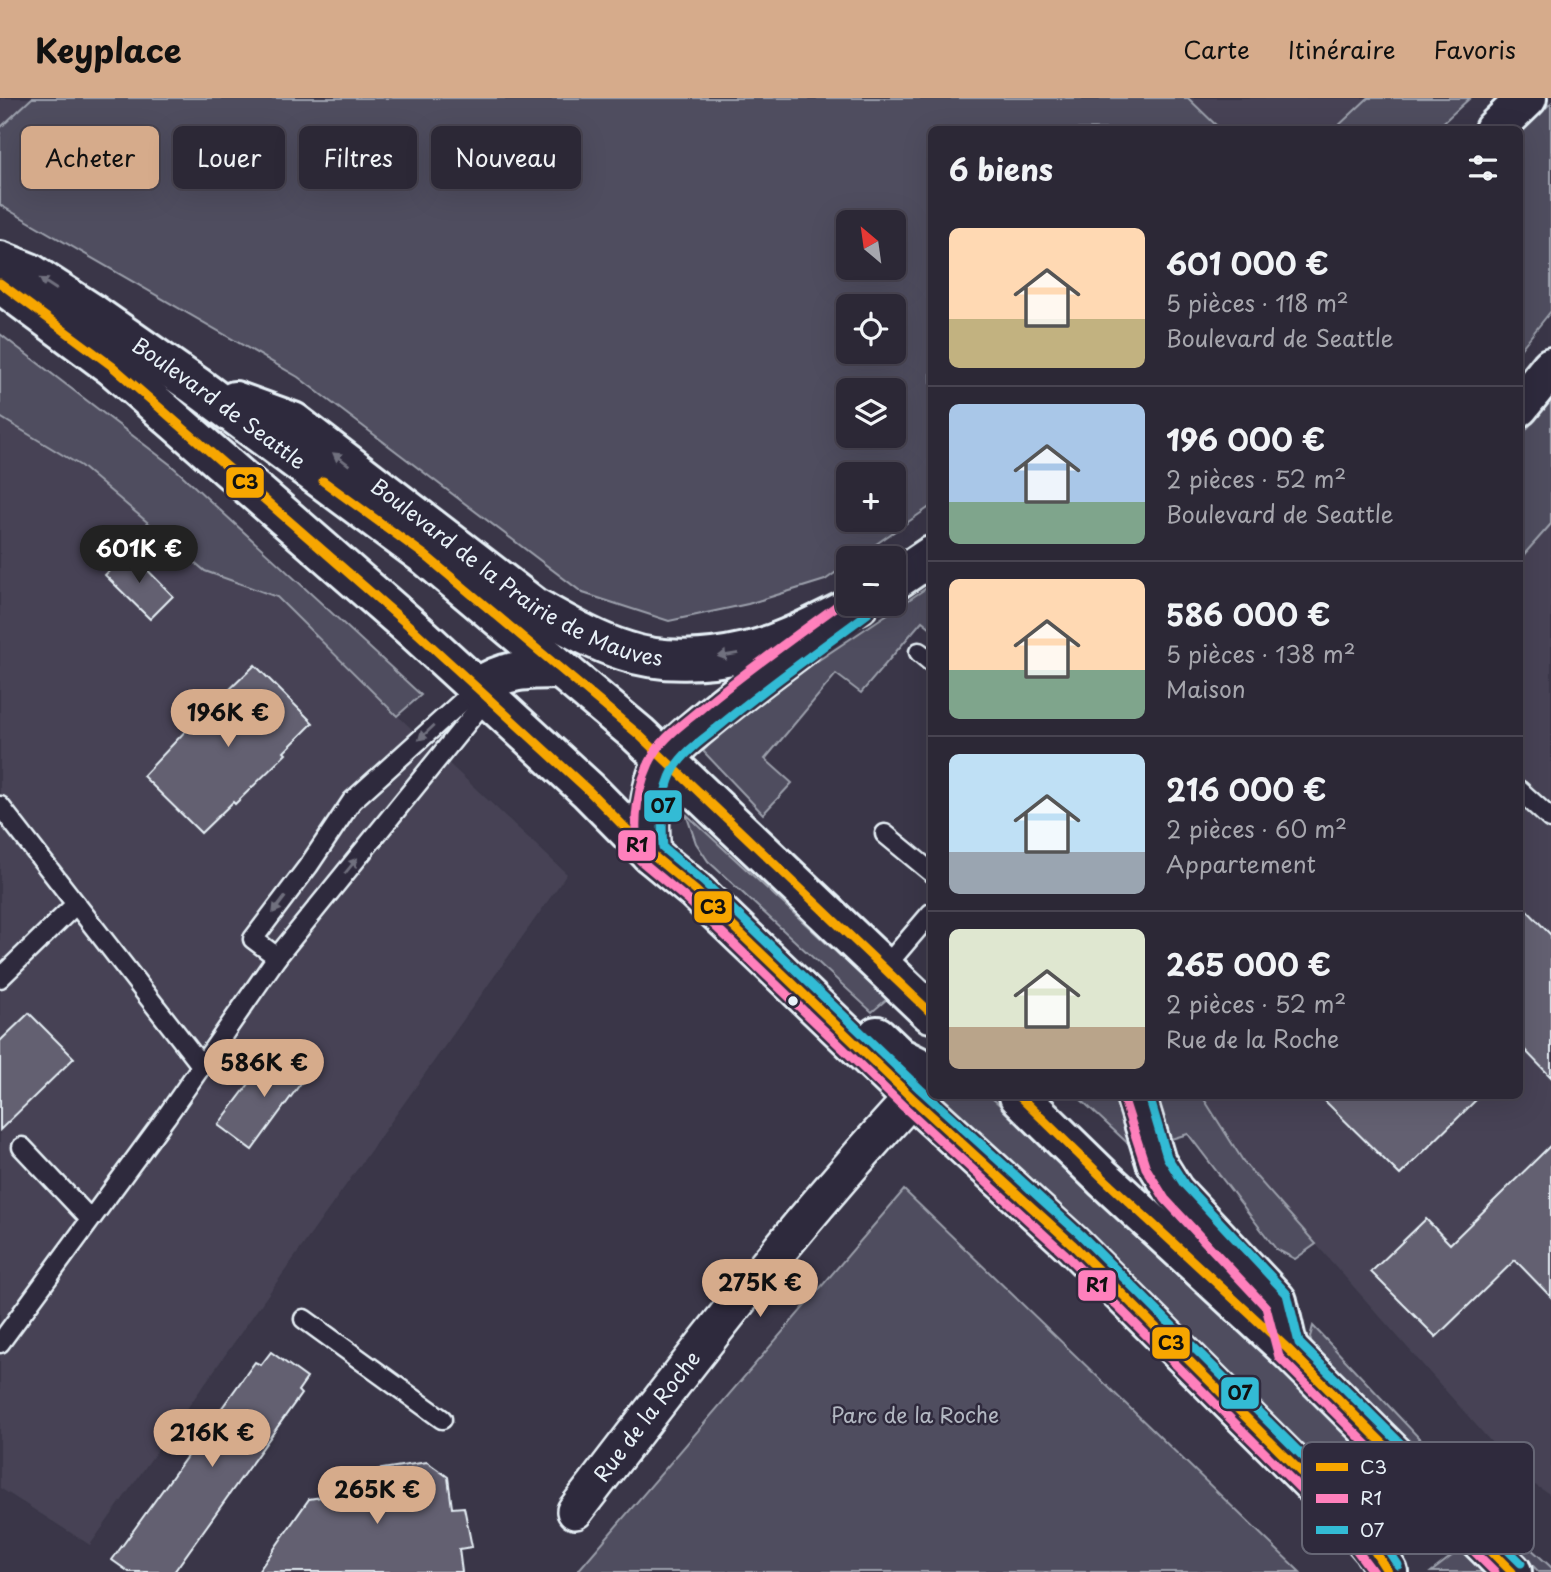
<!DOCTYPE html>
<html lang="fr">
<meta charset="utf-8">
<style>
:root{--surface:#2c2836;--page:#34303e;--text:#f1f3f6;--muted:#a6a6ad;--line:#484451;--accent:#d6ab8b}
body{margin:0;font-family:"Playpen Sans",sans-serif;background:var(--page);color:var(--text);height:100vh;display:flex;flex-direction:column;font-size:26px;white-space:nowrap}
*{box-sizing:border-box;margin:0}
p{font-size:23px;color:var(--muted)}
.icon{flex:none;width:38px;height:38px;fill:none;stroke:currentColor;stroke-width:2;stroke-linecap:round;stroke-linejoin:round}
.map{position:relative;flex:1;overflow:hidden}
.details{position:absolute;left:928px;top:28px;width:595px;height:973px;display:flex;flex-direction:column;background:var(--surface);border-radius:10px;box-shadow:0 7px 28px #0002,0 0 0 2px var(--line)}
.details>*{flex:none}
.banner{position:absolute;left:21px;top:28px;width:665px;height:63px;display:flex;gap:14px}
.needle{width:46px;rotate:331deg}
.buttons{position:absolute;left:836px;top:112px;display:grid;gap:14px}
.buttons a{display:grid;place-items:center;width:70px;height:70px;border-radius:10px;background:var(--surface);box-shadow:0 7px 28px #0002,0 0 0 2px var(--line);font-size:35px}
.price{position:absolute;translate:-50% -60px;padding:0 16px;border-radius:24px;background:var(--accent);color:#111;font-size:23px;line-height:46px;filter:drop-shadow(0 2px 4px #0008)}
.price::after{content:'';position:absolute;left:50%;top:42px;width:21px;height:16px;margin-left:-10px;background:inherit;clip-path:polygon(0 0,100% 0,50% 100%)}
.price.on{background:#222;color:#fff}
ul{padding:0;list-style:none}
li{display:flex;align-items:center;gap:21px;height:175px;padding:0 21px}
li+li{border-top:2px solid var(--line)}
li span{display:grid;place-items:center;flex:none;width:196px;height:140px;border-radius:10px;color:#555}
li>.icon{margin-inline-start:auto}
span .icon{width:84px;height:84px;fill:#fffc;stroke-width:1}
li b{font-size:30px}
h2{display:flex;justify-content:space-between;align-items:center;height:84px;padding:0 21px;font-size:30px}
.chip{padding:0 24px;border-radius:10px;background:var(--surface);box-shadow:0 7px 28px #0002,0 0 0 2px var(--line);font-size:24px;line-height:63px}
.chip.on{background:var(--accent);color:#111}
header{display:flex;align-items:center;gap:42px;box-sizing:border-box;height:98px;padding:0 35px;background:var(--accent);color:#111}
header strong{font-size:33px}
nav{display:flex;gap:38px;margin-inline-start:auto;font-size:24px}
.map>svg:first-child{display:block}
.built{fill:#464354}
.green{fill:#504e5f;stroke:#9ca0ac;stroke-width:2;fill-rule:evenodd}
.building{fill:#636171;stroke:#e8f1f8;stroke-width:2}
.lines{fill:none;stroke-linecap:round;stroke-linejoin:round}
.service-casing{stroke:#e8f1f8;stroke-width:23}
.minor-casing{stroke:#e8f1f8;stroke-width:40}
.primary-casing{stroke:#e8f1f8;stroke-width:44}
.service{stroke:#2f2a3d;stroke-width:18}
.minor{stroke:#2f2a3d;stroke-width:35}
.primary{stroke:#2f2a3d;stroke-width:38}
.bus-1-casing{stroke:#2f2a3d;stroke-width:14}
.bus-2-casing{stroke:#2f2a3d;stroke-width:14}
.bus-3-casing{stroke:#2f2a3d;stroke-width:14}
.bus-1{stroke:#f7a600;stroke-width:9}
.bus-2{stroke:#ff80bc;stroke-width:9}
.bus-3{stroke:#33bbd5;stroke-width:9}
.oneway{fill:#70707e}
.bus-dot{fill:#e8f1f8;stroke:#2f2a3d;stroke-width:2.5}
.labels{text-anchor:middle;stroke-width:5;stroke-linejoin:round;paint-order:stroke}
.street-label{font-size:21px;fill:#e8f1f8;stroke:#2f2a3d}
.park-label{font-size:21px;fill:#b3b8c2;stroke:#2f2a3d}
.key{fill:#2f2a3d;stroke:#666675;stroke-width:2}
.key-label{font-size:19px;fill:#e8f1f8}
.line-badge{stroke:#2f2a3d;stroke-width:2.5}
.pale-badge-label{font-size:19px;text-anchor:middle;font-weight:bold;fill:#111}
</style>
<header>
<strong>Keyplace</strong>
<nav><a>Carte</a><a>Itinéraire</a><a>Favoris</a></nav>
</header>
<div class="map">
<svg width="1551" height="1474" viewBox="0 0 1551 1474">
<rect width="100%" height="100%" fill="#3a3648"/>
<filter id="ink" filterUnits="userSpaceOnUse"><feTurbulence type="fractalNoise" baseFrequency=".0143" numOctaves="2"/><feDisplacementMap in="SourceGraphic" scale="14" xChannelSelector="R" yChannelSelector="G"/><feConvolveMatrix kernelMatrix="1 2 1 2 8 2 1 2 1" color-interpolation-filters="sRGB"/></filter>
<g filter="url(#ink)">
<!-- built -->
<g class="built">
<path d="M 0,0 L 32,0 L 0,30 Z"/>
<path d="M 1188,0 L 1368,0 L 1335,31 L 1220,32 Z"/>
<path d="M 0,319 L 81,368 L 205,473 L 277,499 L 351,574 L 567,776 L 90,1447 L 0,1390 Z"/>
<path d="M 1551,426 L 1551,1397 L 1522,1379 L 1245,1066 L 1202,998 L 1519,998 L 1519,462 Z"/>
</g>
<!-- green -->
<g class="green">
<path d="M 32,0 L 1188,0 L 1220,31 L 931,32 L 931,408 L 856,460 L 849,460 L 849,465 L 825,482 L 748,506 L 669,523 L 583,495 L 298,279 L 0,107 L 0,30 ZM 849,124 L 894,124 L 894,170 L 849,170 ZM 849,208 L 894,208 L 894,254 L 849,254 ZM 849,292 L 894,292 L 894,338 L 849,338 ZM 849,376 L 894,376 L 894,422 L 849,422 Z"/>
<path d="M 1368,0 L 1470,0 L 1436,31 L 1335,31 Z"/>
<path d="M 1551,5 L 1551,213 L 1519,253 L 1519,35 Z"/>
<path d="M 0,236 L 171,367 L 421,597 L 397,618 L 277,499 L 205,473 L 81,368 L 0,319 Z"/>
<path d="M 1551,301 L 1551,426 L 1519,462 L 1519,341 Z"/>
<path d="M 931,487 L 931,530 L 922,523 L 861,595 L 836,576 L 765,661 L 792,685 L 763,716 L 703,653 L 747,610 Z"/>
<path d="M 686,716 L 887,901 L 872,914 L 708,763 L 696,745 Z"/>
<path d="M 931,998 L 990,998 L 1349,1333 L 1445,1429 L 1402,1461 Z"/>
<path d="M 1077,998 L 1119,998 L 1135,1052 Z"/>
<path d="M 1157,998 L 1202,998 L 1245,1066 L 1316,1146 L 1295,1161 L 1276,1151 L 1188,1036 L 1171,1041 Z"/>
<path d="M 904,1092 L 1300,1474 L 577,1474 Z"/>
<path d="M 1313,1228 L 1474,1398 L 1463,1404 L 1313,1252 L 1310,1239 Z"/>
<path d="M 1497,1420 L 1551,1469 L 1551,1474 L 1539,1474 L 1491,1425 Z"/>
<path d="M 1462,1450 L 1486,1474 L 1431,1474 Z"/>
</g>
<!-- building -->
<g class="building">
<path d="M 129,453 L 173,498 L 150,521 L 105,477 Z"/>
<path d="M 255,567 L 313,625 L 284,654 L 286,656 L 235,706 L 233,704 L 201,735 L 143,678 L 223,593 L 226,595 Z"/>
<path d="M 1519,804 L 1551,837 L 1551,979 L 1519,946 Z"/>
<path d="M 29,915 L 74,960 L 0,1032 L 0,943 Z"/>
<path d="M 276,950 L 309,974 L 252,1052 L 218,1027 Z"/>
<path d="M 1320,998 L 1480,998 L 1400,1077 Z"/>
<path d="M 1551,1047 L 1551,1199 L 1515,1162 L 1436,1239 L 1371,1174 L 1426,1121 L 1450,1146 Z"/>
<path d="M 271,1254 L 307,1280 L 298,1293 L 301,1296 L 174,1474 L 129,1474 L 112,1462 L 255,1264 L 261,1267 Z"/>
<path d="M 427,1364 L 448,1379 L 452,1410 L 464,1409 L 472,1449 L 459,1451 L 462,1474 L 258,1474 L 309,1401 L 328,1398 L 324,1380 Z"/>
</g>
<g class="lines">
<!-- service casing -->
<g class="service-casing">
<g id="service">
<path d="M 919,554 L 931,564"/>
<path d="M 1519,692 L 1551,721"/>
<path d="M 0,708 L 201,967"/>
<path d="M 885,736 L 931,774"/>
<path d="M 277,859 L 253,841 L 309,767 L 352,703 L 477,590"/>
<path d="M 885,869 L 931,815"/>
<path d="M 0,880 L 76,806"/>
<path d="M 22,1049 L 90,1121"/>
<path d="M 304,1221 L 442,1321"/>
<path d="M 0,1245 L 166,1019 L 277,859 L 487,600"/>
</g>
</g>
<!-- minor casing -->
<g class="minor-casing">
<g id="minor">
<path id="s1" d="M 575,1413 C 683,1272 791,1130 912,1000"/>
</g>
</g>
<!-- primary casing -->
<g class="primary-casing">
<g id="primary">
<path d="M 1494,32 L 1527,0"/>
<path id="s2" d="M 0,163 L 30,175 L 93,216 L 196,288 L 426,458 L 638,636 L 931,915"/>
<path d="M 0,185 L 112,268 L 415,533 L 588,692 L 651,756 L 696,793 L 912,1000 L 1072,1146 L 1350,1423 L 1372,1449 L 1388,1474"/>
<path id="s3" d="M 235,303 L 293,324 L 534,509 C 563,525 593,543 625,553 C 662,566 708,563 746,554 C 783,546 824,522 859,506"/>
<path d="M 1519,309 L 1551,269"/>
<path d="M 894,483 L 931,458"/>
<path d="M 477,590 C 503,571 529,571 560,571"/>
<path d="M 651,756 C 648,726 648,688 665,661 C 675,647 691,635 704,624 C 736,597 769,573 802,548"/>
<path d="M 877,938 L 899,959 L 931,975"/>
<path d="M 1019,998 L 1103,1080 L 1288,1251 L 1512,1474"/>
<path d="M 1136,998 L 1156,1064 L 1174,1093 L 1277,1203 L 1288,1251"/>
</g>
</g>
<!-- service -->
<use href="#service" class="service"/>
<!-- minor -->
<use href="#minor" class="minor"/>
<!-- primary -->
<use href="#primary" class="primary"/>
<!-- bus-1 casing -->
<g class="bus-1-casing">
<g id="bus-1">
<path d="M 0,185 L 112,268 L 415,533 L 588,692 L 651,756 L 696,793 L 912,1000 L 1072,1146 L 1350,1423 L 1372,1449 L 1388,1474"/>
<path d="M 323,383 L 426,458 L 638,636 L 931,915"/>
<path d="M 1019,998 L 1103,1080 L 1288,1251 L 1512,1474"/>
</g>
</g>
<!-- bus-2 casing -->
<g class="bus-2-casing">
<g id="bus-2">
<path d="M 849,499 C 800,535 750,570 703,609 C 687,623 668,635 656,653 C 637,682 631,728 640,762 L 688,802 L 904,1009 L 1064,1155 L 1341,1431 L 1373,1474"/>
<path d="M 1124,1002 L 1146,1070 L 1165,1101 L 1266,1209 L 1279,1259 L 1495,1474"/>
</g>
</g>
<!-- bus-3 casing -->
<g class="bus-3-casing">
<g id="bus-3">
<path d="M 867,516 C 817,553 765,590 717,630 C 702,642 684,654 674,671 C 661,694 661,724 663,750 L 704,784 L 920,991 L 1081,1137 L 1359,1414 L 1381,1441 L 1398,1467"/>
<path d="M 1149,998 L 1167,1059 L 1184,1086 L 1287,1196 L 1299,1245 L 1521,1465"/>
</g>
</g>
<!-- bus-1 -->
<use href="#bus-1" class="bus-1"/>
<!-- bus-2 -->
<use href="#bus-2" class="bus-2"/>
<!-- bus-3 -->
<use href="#bus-3" class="bus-3"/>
</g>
<!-- one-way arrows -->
<defs><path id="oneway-solid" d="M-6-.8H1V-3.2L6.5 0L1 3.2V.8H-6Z" transform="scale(1.75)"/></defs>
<g class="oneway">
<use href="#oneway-solid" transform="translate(48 186) rotate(-147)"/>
<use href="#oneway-solid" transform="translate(341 361) rotate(-143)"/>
<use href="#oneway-solid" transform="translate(728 557) rotate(171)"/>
<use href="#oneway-solid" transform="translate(426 635) rotate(137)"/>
<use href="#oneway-solid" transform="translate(351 768) rotate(-51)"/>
<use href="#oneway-solid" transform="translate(279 807) rotate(127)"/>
</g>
</g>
<!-- markers -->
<circle class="bus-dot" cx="793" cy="903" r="6"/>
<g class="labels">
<!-- street labels -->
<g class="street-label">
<text dy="7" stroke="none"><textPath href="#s2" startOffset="262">Boulevard de Seattle</textPath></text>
<text dy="7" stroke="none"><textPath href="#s3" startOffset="334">Boulevard de la Prairie de Mauves</textPath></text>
<text dy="7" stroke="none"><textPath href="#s1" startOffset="119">Rue de la Roche</textPath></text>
</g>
<!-- park labels -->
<g class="park-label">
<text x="915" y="1325">Parc de la Roche</text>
</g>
</g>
<!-- legend -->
<rect x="1302" y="1344" width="232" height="112" rx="10" class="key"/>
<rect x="1316" y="1365" width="32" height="8" fill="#f7a600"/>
<rect x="1316" y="1396" width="32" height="9" fill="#ff80bc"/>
<rect x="1316" y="1428" width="32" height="8" fill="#33bbd5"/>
<g class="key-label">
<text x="1360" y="1376">C3</text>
<text x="1360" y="1407">R1</text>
<text x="1360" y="1439">07</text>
</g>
<g class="line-badge">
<rect x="225" y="368" width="40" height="33" rx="7" fill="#f7a600"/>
<rect x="643" y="691" width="40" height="34" rx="7" fill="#33bbd5"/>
<rect x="617" y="731" width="40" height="33" rx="7" fill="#ff80bc"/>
<rect x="693" y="792" width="40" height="34" rx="7" fill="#f7a600"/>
<rect x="1077" y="1171" width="40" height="33" rx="7" fill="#ff80bc"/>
<rect x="1151" y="1228" width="40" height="34" rx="7" fill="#f7a600"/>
<rect x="1220" y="1278" width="40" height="34" rx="7" fill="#33bbd5"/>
</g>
<g class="pale-badge-label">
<text x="245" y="391">C3</text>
<text x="663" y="715">07</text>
<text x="637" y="754">R1</text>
<text x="713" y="816">C3</text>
<text x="1097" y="1194">R1</text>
<text x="1171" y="1252">C3</text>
<text x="1240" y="1302">07</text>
</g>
</svg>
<div class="buttons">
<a><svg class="needle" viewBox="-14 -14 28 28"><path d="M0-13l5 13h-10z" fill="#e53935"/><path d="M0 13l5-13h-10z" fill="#a6a6ad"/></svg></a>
<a><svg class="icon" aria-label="locate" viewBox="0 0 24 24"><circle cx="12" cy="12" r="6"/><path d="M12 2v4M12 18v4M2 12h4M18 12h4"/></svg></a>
<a><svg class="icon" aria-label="layers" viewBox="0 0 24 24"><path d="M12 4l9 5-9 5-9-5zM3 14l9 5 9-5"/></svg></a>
<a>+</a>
<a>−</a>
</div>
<b class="price on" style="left:139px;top:487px">601K €</b>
<b class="price" style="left:228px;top:651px">196K €</b>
<b class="price" style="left:264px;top:1001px">586K €</b>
<b class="price" style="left:760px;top:1221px">275K €</b>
<b class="price" style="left:212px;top:1371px">216K €</b>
<b class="price" style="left:377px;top:1428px">265K €</b>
<div class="banner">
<a class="chip on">Acheter</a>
<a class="chip">Louer</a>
<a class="chip">Filtres</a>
<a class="chip">Nouveau</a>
</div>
<section class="details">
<h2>6 biens<svg class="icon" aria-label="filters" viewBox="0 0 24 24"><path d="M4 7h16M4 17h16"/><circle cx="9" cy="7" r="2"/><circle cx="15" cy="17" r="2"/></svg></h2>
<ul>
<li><span style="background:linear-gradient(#ffd9b3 65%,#c2b280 0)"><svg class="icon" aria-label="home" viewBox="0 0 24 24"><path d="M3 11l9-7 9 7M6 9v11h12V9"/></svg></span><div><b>601 000 €</b><p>5 pièces · 118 m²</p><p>Boulevard de Seattle</p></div></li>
<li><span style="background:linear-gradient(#a9c7e8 70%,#7fa58c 0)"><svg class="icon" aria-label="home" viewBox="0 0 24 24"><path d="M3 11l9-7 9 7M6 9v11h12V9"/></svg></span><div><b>196 000 €</b><p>2 pièces · 52 m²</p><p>Boulevard de Seattle</p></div></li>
<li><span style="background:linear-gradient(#ffd9b3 65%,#7fa58c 0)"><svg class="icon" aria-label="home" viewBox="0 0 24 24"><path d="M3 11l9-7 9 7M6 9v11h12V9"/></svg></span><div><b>586 000 €</b><p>5 pièces · 138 m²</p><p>Maison</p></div></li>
<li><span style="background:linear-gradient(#bfe0f5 70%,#9aa5b1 0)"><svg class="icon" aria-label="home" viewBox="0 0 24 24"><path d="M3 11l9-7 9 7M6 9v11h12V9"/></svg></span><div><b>216 000 €</b><p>2 pièces · 60 m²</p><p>Appartement</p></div></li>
<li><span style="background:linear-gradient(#dfe7d0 70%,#b9a48a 0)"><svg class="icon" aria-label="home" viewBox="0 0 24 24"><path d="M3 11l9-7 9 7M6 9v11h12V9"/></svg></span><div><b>265 000 €</b><p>2 pièces · 52 m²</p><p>Rue de la Roche</p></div></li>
</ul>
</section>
</div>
